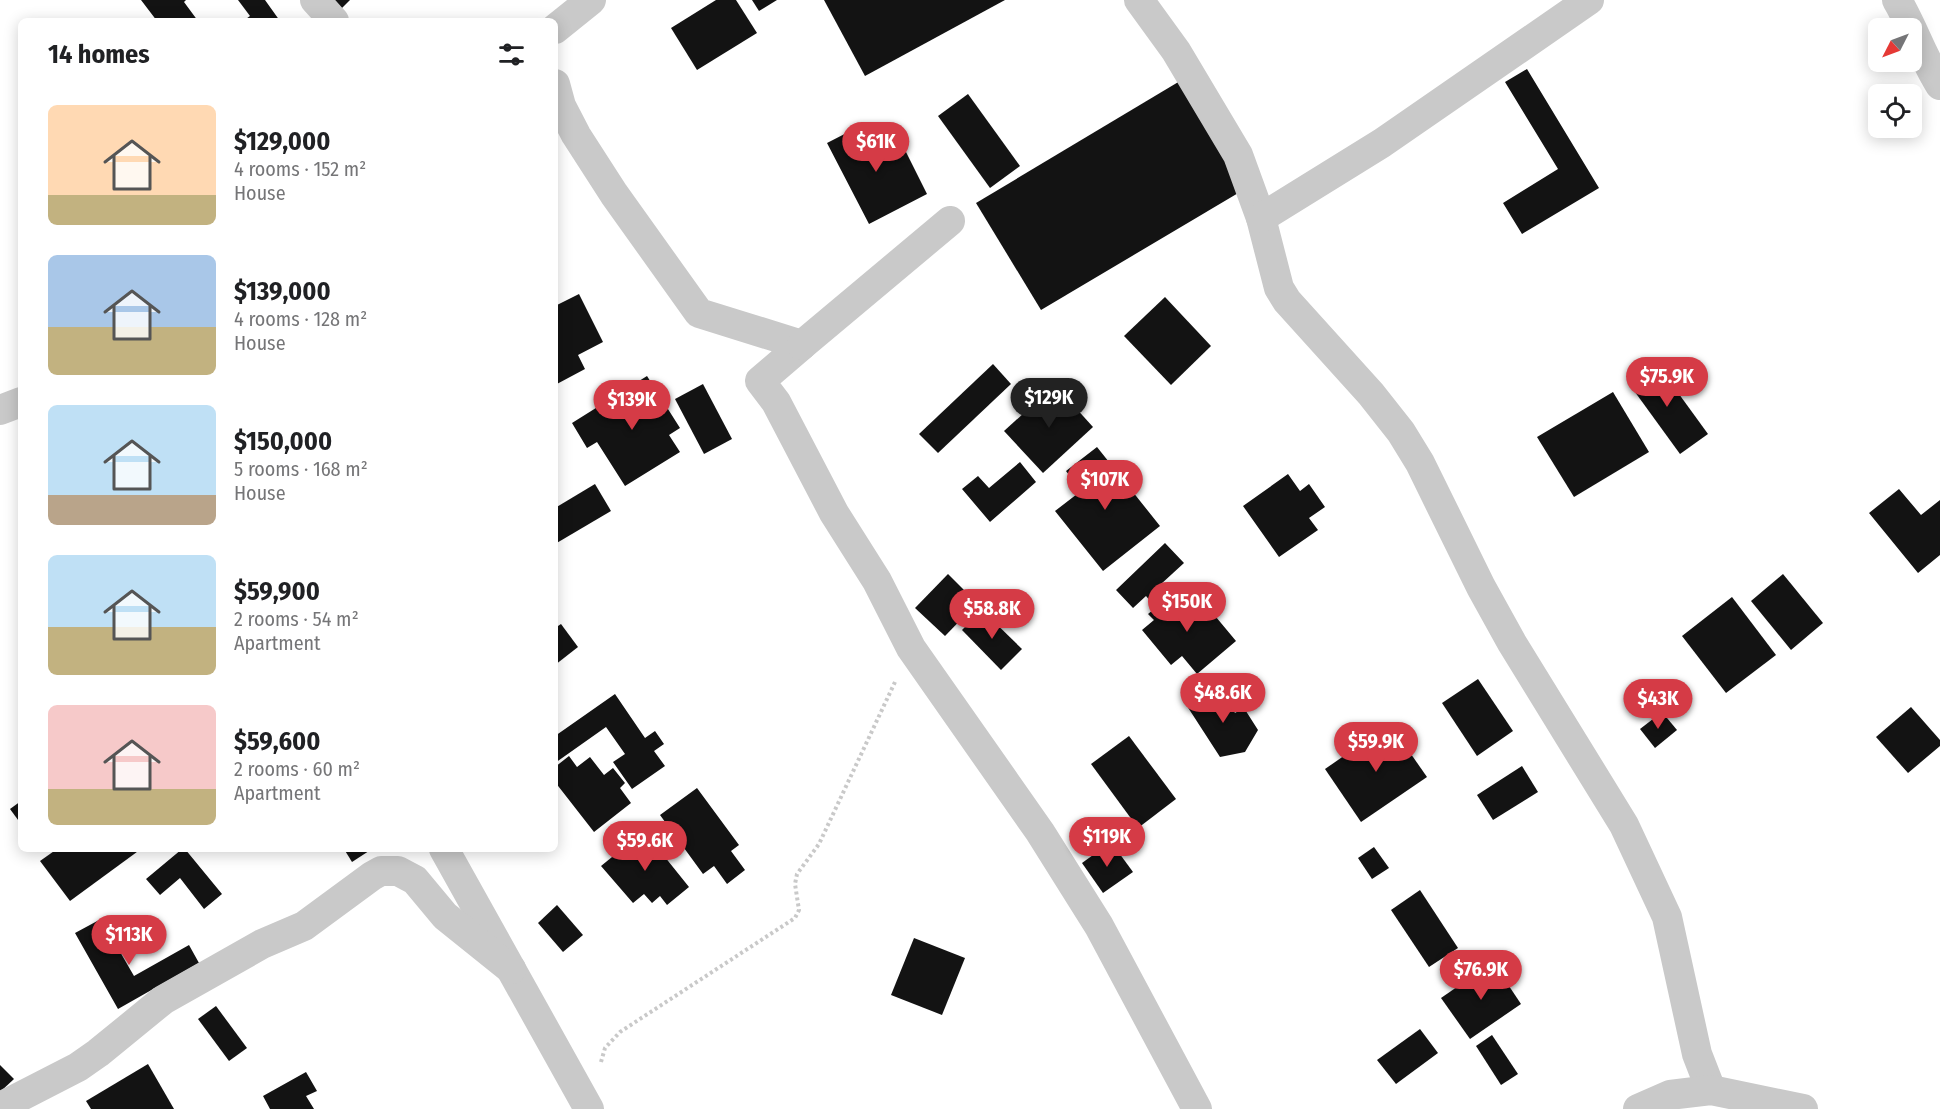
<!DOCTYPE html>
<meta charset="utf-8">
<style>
:root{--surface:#fff;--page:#f2f2f2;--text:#202124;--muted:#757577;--accent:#d53b46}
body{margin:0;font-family:"Fira Sans Condensed",sans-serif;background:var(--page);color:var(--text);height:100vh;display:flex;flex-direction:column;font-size:22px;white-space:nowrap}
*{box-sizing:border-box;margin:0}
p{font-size:20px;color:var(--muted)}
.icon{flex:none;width:33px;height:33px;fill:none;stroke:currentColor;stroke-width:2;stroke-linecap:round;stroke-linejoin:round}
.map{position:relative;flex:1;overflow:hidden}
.sheet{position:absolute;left:18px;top:18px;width:540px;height:834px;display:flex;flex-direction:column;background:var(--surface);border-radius:9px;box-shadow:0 3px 15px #0003}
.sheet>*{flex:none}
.needle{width:39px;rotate:228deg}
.controls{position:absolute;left:1868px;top:18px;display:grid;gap:12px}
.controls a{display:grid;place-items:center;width:54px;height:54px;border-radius:9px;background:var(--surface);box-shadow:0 3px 15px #0003;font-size:30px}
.price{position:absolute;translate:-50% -51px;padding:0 14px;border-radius:21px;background:var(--accent);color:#fff;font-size:20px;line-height:39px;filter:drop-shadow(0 2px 3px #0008)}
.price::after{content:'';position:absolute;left:50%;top:36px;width:18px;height:14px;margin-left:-9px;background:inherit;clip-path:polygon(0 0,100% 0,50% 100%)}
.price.current{background:#222;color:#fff}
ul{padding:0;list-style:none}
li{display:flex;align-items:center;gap:18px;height:150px;padding:0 30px}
li span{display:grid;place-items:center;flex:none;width:168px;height:120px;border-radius:9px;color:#555}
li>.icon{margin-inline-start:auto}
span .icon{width:72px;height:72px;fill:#fffc;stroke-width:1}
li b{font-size:26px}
h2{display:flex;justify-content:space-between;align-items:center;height:72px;padding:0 30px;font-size:26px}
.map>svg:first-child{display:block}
.building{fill:#131313}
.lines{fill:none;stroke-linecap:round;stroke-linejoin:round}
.path{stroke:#c9c9c9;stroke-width:4;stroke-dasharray:3 3;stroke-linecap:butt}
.street{stroke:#c9c9c9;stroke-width:30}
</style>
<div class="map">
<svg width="1940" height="1109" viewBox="0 0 1940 1109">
<rect width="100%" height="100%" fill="#fff"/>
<!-- building -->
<g class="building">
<path d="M 141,0 L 186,0 L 184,2 L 198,21 L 157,21 Z"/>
<path d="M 238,0 L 265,0 L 280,21 L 243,21 L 250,16 Z"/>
<path d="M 324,0 L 350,0 L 337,13 Z"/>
<path d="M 716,0 L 736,0 L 757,33 L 697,70 L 671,28 Z"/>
<path d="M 752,0 L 777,0 L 759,11 Z"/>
<path d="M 824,0 L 1005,0 L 865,76 Z"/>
<path d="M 1527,69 L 1599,188 L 1522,234 L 1503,203 L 1558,169 L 1505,82 Z"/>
<path d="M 1180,81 L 1245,189 L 1041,310 L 976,203 Z"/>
<path d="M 968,94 L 1020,166 L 990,188 L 938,116 Z"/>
<path d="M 868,122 L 884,154 L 902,144 L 927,194 L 869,224 L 827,143 Z"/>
<path d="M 579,294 L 603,342 L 578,355 L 585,369 L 555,385 L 555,306 Z"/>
<path d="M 1165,297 L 1211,346 L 1171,385 L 1124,336 Z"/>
<path d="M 1655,361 L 1708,434 L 1680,454 L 1627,381 Z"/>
<path d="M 993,364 L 1011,384 L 938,453 L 919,434 Z"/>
<path d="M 647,376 L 680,428 L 669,435 L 680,452 L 625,486 L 597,442 L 587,448 L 572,423 Z"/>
<path d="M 703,384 L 732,439 L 704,454 L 675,399 Z"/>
<path d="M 1055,385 L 1093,427 L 1043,473 L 1004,431 Z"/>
<path d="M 1613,392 L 1649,452 L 1574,497 L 1537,437 Z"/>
<path d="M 1097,447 L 1160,526 L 1103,571 L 1055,511 L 1081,491 L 1066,471 Z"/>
<path d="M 1020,462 L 1036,482 L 990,522 L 962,489 L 978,476 L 989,488 Z"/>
<path d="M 1288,474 L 1300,491 L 1309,484 L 1325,507 L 1309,518 L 1318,530 L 1279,557 L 1243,506 Z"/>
<path d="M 595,484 L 611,511 L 555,544 L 555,508 Z"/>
<path d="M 1899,489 L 1921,515 L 1940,500 L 1940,555 L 1918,573 L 1869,513 Z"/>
<path d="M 1165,543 L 1184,563 L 1160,585 L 1165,591 L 1152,603 L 1146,596 L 1133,608 L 1116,590 Z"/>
<path d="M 948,574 L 977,603 L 945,636 L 915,608 Z"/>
<path d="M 1783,574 L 1823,623 L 1791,650 L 1751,601 Z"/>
<path d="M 1177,590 L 1201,619 L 1211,611 L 1236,641 L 1197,674 L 1182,656 L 1171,665 L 1142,630 L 1154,620 L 1148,614 Z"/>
<path d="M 1732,597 L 1776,655 L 1726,693 L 1682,636 Z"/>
<path d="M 982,610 L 1022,649 L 1001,670 L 962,630 Z"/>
<path d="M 561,624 L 578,647 L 555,665 L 555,628 Z"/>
<path d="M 1478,679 L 1513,731 L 1477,756 L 1442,703 Z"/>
<path d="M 1218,687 L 1235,713 L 1244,708 L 1258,730 L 1245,752 L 1220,757 L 1187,706 Z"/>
<path d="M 615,694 L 645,738 L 655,731 L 664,744 L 654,751 L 665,766 L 632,789 L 613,762 L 625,754 L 606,727 L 555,763 L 555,736 Z"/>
<path d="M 1911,707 L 1940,740 L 1940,746 L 1908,773 L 1876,737 Z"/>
<path d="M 1662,712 L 1677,730 L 1655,748 L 1640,729 Z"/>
<path d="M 1390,724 L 1427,777 L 1361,822 L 1325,769 Z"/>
<path d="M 1129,736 L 1176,799 L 1138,828 L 1091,764 Z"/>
<path d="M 569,756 L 577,767 L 590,757 L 604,775 L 613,768 L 625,783 L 620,788 L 631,803 L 594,832 L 555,782 L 555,767 Z"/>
<path d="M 1522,766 L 1538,792 L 1493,820 L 1477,795 Z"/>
<path d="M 697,788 L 739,845 L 731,851 L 745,870 L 727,884 L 714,866 L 703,874 L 660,815 Z"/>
<path d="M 21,801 L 21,824 L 10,809 Z"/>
<path d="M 644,831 L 689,887 L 667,905 L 660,896 L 652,903 L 644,894 L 633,903 L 601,866 Z"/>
<path d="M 1111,842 L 1133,872 L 1103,893 L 1082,863 Z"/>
<path d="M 1374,847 L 1389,868 L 1372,879 L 1358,858 Z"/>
<path d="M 57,849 L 141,849 L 70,901 L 40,861 Z"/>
<path d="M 182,849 L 185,849 L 222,894 L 204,909 L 180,878 L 160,895 L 146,879 Z"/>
<path d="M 344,849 L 372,849 L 352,862 Z"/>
<path d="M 1420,890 L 1458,948 L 1429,967 L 1391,910 Z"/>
<path d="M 557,905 L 583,935 L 563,952 L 538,923 Z"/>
<path d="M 101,919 L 134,976 L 189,945 L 199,963 L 118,1009 L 75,933 Z"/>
<path d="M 914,938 L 965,958 L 942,1015 L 891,995 Z"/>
<path d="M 1493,962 L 1521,1004 L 1470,1039 L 1441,998 Z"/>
<path d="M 216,1006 L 247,1048 L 229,1061 L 198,1019 Z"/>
<path d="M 1420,1029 L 1438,1053 L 1396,1084 L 1377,1060 Z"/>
<path d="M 1492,1035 L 1518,1074 L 1501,1085 L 1476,1046 Z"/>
<path d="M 148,1064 L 174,1109 L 91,1109 L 86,1101 Z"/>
<path d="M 0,1065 L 14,1079 L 0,1092 Z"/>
<path d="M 306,1072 L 317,1091 L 306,1096 L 314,1109 L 270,1109 L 263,1096 Z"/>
</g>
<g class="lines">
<!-- path -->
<path class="path" d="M 601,1062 L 605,1048 L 620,1032 L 795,918 L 799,910 L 795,884 L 797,874 L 819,844 L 895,682"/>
<!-- street -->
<g class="street">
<path d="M 315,0 L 334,21"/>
<path d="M 1139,0 L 1176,51 L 1238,155 L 1261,218 L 1279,288 L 1287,301 L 1371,394 L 1401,432 L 1420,463 L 1481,587 L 1512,643 L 1624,825 L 1667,917 L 1697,1054 L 1711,1090"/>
<path d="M 1897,0 C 1913,27 1923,58 1940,85"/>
<path d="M 555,29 L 591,0"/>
<path d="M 555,84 L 561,106 L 576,135 L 614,194 L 699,313 L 802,345 L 760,381 L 776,402 L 834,513 L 877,581 L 911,648 L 1040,832 L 1099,926 L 1197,1109"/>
<path d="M 1261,218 L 1382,143 L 1589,0"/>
<path d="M 802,345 L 950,221"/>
<path d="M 0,410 L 21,402"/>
<path d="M 444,849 L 589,1109"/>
<path d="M 0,1107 L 78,1067 L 98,1053 L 163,1000 L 262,944 L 304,926 L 372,876 L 381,871 L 398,871 L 415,880 L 445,916 L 511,969"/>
<path d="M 1638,1109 L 1670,1095 L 1711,1090 L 1803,1109"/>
</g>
</g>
</svg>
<div class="controls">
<a><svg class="needle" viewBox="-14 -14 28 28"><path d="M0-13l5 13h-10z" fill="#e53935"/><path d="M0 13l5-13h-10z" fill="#757577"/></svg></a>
<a><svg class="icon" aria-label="locate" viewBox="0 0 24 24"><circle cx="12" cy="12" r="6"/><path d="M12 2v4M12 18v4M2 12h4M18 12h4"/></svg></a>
</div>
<b class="price" style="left:876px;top:173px">$61K</b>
<b class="price" style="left:1667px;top:408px">$75.9K</b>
<b class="price current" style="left:1049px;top:429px">$129K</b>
<b class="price" style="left:632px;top:431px">$139K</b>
<b class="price" style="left:1105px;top:511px">$107K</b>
<b class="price" style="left:1187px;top:633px">$150K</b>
<b class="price" style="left:992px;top:640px">$58.8K</b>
<b class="price" style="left:1223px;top:724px">$48.6K</b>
<b class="price" style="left:1658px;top:730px">$43K</b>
<b class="price" style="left:1376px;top:773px">$59.9K</b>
<b class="price" style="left:1107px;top:868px">$119K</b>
<b class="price" style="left:645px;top:872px">$59.6K</b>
<b class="price" style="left:129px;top:966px">$113K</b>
<b class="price" style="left:1481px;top:1001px">$76.9K</b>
<section class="sheet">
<h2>14 homes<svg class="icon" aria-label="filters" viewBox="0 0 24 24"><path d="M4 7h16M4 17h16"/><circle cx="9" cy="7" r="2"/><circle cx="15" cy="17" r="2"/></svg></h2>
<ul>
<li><span style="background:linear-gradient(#ffd9b3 75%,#c2b280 0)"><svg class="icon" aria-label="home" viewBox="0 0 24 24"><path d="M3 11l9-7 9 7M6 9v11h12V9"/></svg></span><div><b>$129,000</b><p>4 rooms · 152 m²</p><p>House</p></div></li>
<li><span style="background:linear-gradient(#a9c7e8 60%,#c2b280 0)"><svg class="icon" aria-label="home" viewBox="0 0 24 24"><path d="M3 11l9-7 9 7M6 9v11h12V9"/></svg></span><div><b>$139,000</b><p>4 rooms · 128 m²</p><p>House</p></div></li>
<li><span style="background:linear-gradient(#bfe0f5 75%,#b9a48a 0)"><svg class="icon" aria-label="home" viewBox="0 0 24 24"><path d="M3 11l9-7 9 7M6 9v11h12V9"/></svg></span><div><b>$150,000</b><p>5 rooms · 168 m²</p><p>House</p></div></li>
<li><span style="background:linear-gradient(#bfe0f5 60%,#c2b280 0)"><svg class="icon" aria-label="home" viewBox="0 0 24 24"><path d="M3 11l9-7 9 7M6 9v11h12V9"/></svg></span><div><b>$59,900</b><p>2 rooms · 54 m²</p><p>Apartment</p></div></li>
<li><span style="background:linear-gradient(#f6c9c9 70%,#c2b280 0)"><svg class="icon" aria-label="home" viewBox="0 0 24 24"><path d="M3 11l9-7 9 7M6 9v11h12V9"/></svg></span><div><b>$59,600</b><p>2 rooms · 60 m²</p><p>Apartment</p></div></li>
</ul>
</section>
</div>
